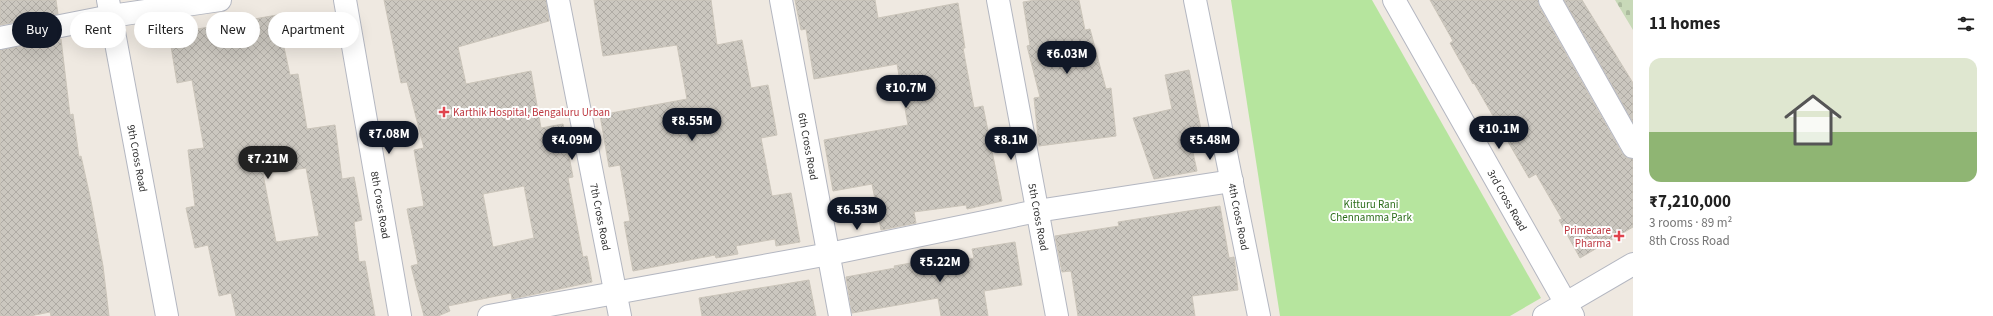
<!DOCTYPE html>
<meta charset="utf-8">
<style>
:root{--surface:#fff;--page:#f2f2f2;--text:#222;--muted:#767676;--line:#e0e0e0;--accent:#111827}
body{margin:0;font-family:"Source Sans 3",sans-serif;background:var(--page);color:var(--text);height:100vh;display:flex;flex-direction:column;font-size:15px;white-space:nowrap}
*{box-sizing:border-box;margin:0}
p{font-size:13px;color:var(--muted)}
.icon{flex:none;width:22px;height:22px;fill:none;stroke:currentColor;stroke-width:2;stroke-linecap:round;stroke-linejoin:round}
.map{position:relative;flex:1;overflow:hidden}
.side{display:flex;flex-direction:column;background:var(--surface);width:360px}
.side>*{flex:none}
.top-card{position:absolute;left:12px;top:12px;width:380px;height:36px;display:flex;gap:8px}
.price{position:absolute;translate:-50% -34px;padding:0 9px;border-radius:14px;background:var(--accent);color:#fff;font-size:13px;line-height:26px;filter:drop-shadow(0 1px 2px #0008)}
.price::after{content:'';position:absolute;left:50%;top:24px;width:12px;height:9px;margin-left:-6px;background:inherit;clip-path:polygon(0 0,100% 0,50% 100%)}
.price.current{background:#222;color:#fff}
ul{padding:0;list-style:none}
li{display:grid;align-content:center;gap:8px;height:212px;padding:0 16px}
li+li{border-top:1px solid var(--line)}
li span{display:grid;place-items:center;height:124px;border-radius:12px;color:#555}
li>.icon{margin-inline-start:auto}
span .icon{width:72px;height:72px;fill:#fffc;stroke-width:1}
li b{font-size:17px}
h2{display:flex;justify-content:space-between;align-items:center;height:48px;padding:0 16px;font-size:17px}
.tag{padding:0 14px;border-radius:18px;background:var(--surface);box-shadow:0 4px 16px #0002;font-size:14px;line-height:36px}
.tag.current{background:var(--accent);color:#fff}
main{display:flex;flex:1;min-height:0}
.map>svg:first-child{display:block}
.grass{fill:#b6e59e}
.cemetery{fill:url(#cemetery-stones)}
.building{fill:url(#building-cross-hatch);stroke:#cbc5ba;fill-rule:evenodd}
.lines{fill:none;stroke-linecap:round;stroke-linejoin:round}
.street-casing{stroke:#b4b7c1;stroke-width:24}
.secondary-casing{stroke:#b4b7c1;stroke-width:24}
.street{stroke:#fff;stroke-width:22}
.secondary{stroke:#fff;stroke-width:22}
.health-dot{fill:#e0444e;stroke:#fff;stroke-width:1.5}
.labels{text-anchor:middle;stroke-width:4;stroke-linejoin:round;paint-order:stroke}
.health-label{font-size:11px;fill:#be3a42;stroke:#fff;text-anchor:start}
.street-label{font-size:11px;fill:#2e2e2e;stroke:#fff}
.park-label{font-size:11px;fill:#2c6e1b;stroke:#fff}
</style>
<main>
<div class="map">
<svg width="1633" height="316" viewBox="0 0 1633 316">
<defs>
<pattern id="cemetery-stones" width="16" height="16" patternUnits="userSpaceOnUse"><rect width="16" height="16" fill="#c8d9b8"/><path d="M2 7V4a2 2 0 0 1 4 0v3zM10 15v-3a2 2 0 0 1 4 0v3z" fill="#acbb9e"/></pattern>
<pattern id="building-cross-hatch" width="8" height="8" patternUnits="userSpaceOnUse"><rect width="8" height="8" fill="#cbc7bf"/><path d="M0 0l8 8M0 8l8-8" fill="none" stroke="#afaba4"/></pattern>
</defs>
<rect width="100%" height="100%" fill="#efe9e1"/>
<!-- grass -->
<path class="grass" d="M 1231,0 L 1372,0 L 1541,298 L 1510,316 L 1280,316 Z"/>
<!-- cemetery -->
<path class="cemetery" d="M 1615,0 L 1633,0 L 1633,30 Z"/>
<!-- building -->
<g class="building">
<path d="M 0,0 L 56,0 L 58,14 L 0,25 Z"/>
<path d="M 384,0 L 546,0 L 549,21 L 458,47 L 466,84 L 531,71 L 541,128 L 563,124 L 573,177 L 568,178 L 583,257 L 587,256 L 592,282 L 512,299 L 511,293 L 448,306 L 450,311 L 438,316 L 424,316 L 411,266 L 418,264 L 407,209 L 424,206 L 414,150 L 424,148 L 407,82 L 401,83 ZM 524,186 L 534,238 L 493,247 L 483,194 Z"/>
<path d="M 594,0 L 711,0 L 717,45 L 742,40 L 751,88 L 768,85 L 777,135 L 761,138 L 772,196 L 791,193 L 800,242 L 776,246 L 775,239 L 736,246 L 738,254 L 716,258 L 715,255 L 633,271 L 624,222 L 630,221 L 620,165 L 609,167 L 600,115 L 687,99 L 677,45 L 603,56 Z"/>
<path d="M 795,0 L 875,0 L 878,18 L 958,3 L 965,48 L 963,48 L 974,108 L 983,106 L 1002,201 L 967,209 L 966,205 L 914,212 L 916,223 L 881,230 L 872,184 L 833,191 L 824,140 L 908,125 L 897,64 L 814,79 L 806,29 L 801,30 Z"/>
<path d="M 1036,0 L 1079,0 L 1085,30 L 1090,29 L 1106,89 L 1111,88 L 1116,136 L 1039,146 L 1034,98 L 1040,97 L 1027,46 L 1030,45 L 1023,2 Z"/>
<path d="M 1430,0 L 1538,0 L 1539,6 L 1622,153 L 1627,158 L 1633,159 L 1633,227 L 1580,258 L 1559,220 L 1562,219 L 1536,174 L 1529,178 L 1474,83 L 1473,84 L 1450,43 L 1453,41 Z"/>
<path d="M 1564,0 L 1582,0 L 1633,83 L 1633,122 Z"/>
<path d="M 277,15 L 290,75 L 298,74 L 307,129 L 335,125 L 342,179 L 354,177 L 362,220 L 354,222 L 359,262 L 365,261 L 375,316 L 236,316 L 231,293 L 219,296 L 208,245 L 195,248 L 186,208 L 195,206 L 188,150 L 204,148 L 192,80 L 177,83 L 169,34 ZM 306,168 L 319,236 L 276,242 L 263,174 Z"/>
<path d="M 61,39 L 70,115 L 73,114 L 79,157 L 81,156 L 91,201 L 103,266 L 109,316 L 51,316 L 50,312 L 30,316 L 0,316 L 0,50 Z"/>
<path d="M 1189,70 L 1204,144 L 1192,148 L 1197,171 L 1154,179 L 1133,118 L 1172,109 L 1165,75 Z"/>
<path d="M 1220,206 L 1229,258 L 1234,257 L 1238,290 L 1192,296 L 1195,316 L 1078,316 L 1071,271 L 1062,272 L 1055,236 L 1119,226 L 1118,222 Z"/>
<path d="M 1015,242 L 1022,285 L 984,291 L 988,316 L 941,316 L 938,298 L 852,313 L 846,277 L 895,268 L 894,266 L 928,260 L 928,266 L 974,258 L 972,249 Z"/>
<path d="M 809,280 L 816,316 L 702,316 L 699,298 Z"/>
</g>
<g class="lines">
<!-- street casing -->
<g class="street-casing">
<g id="street">
<path id="s1" d="M 108,0 L 167,316"/>
<path id="s2" d="M 345,0 L 400,316"/>
<path id="s3" d="M 558,0 L 620,316"/>
<path id="s4" d="M 781,0 L 840,316"/>
<path id="s5" d="M 998,0 L 1057,316"/>
<path id="s6" d="M 1195,0 L 1259,316"/>
<path id="s7" d="M 1394,0 L 1573,316"/>
<path d="M 1550,0 L 1633,147"/>
<path d="M 0,38 L 111,16 L 220,0"/>
<path d="M 489,316 L 829,254 L 1037,211 L 1232,181"/>
</g>
</g>
<!-- secondary casing -->
<g class="secondary-casing">
<path id="secondary" d="M 1544,316 L 1633,264"/>
</g>
<!-- street -->
<use href="#street" class="street"/>
<!-- secondary -->
<use href="#secondary" class="secondary"/>
</g>
<!-- markers -->
<g class="health-dot">
<path d="M442 106h4v4h4v4h-4v4h-4v-4h-4v-4h4z"/>
<path d="M1617 230h4v4h4v4h-4v4h-4v-4h-4v-4h4z"/>
</g>
<g class="labels">
<!-- health labels -->
<g class="health-label">
<text x="453" y="116">Karthik Hospital, Bengaluru Urban</text>
<text x="1611" y="234" text-anchor="end">Primecare<tspan x="1611" dy="13">Pharma</tspan></text>
</g>
<!-- street labels -->
<g class="street-label">
<text dy="4" stroke="none"><textPath href="#s4" startOffset="149">6th Cross Road</textPath></text>
<text dy="4" stroke="none"><textPath href="#s1" startOffset="161">9th Cross Road</textPath></text>
<text dy="4" stroke="none"><textPath href="#s7" startOffset="230">3rd Cross Road</textPath></text>
<text dy="4" stroke="none"><textPath href="#s2" startOffset="208">8th Cross Road</textPath></text>
<text dy="4" stroke="none"><textPath href="#s3" startOffset="221">7th Cross Road</textPath></text>
<text dy="4" stroke="none"><textPath href="#s5" startOffset="221">5th Cross Road</textPath></text>
<text dy="4" stroke="none"><textPath href="#s6" startOffset="221">4th Cross Road</textPath></text>
</g>
<!-- park labels -->
<g class="park-label">
<text x="1371" y="208">Kitturu Rani<tspan x="1371" dy="13">Chennamma Park</tspan></text>
</g>
</g>
</svg>
<b class="price" style="left:1067px;top:75px">₹6.03M</b>
<b class="price" style="left:906px;top:109px">₹10.7M</b>
<b class="price" style="left:692px;top:142px">₹8.55M</b>
<b class="price" style="left:1499px;top:150px">₹10.1M</b>
<b class="price" style="left:389px;top:155px">₹7.08M</b>
<b class="price" style="left:572px;top:161px">₹4.09M</b>
<b class="price" style="left:1011px;top:161px">₹8.1M</b>
<b class="price" style="left:1210px;top:161px">₹5.48M</b>
<b class="price current" style="left:268px;top:180px">₹7.21M</b>
<b class="price" style="left:857px;top:231px">₹6.53M</b>
<b class="price" style="left:940px;top:283px">₹5.22M</b>
<div class="top-card">
<a class="tag current">Buy</a>
<a class="tag">Rent</a>
<a class="tag">Filters</a>
<a class="tag">New</a>
<a class="tag">Apartment</a>
</div>
</div>
<section class="side">
<h2>11 homes<svg class="icon" aria-label="filters" viewBox="0 0 24 24"><path d="M4 7h16M4 17h16"/><circle cx="9" cy="7" r="2"/><circle cx="15" cy="17" r="2"/></svg></h2>
<ul>
<li><span style="background:linear-gradient(#dfe7d0 60%,#8fb573 0)"><svg class="icon" aria-label="home" viewBox="0 0 24 24"><path d="M3 11l9-7 9 7M6 9v11h12V9"/></svg></span><div><b>₹7,210,000</b><p>3 rooms · 89 m²</p><p>8th Cross Road</p></div></li>
</ul>
</section>
</main>
